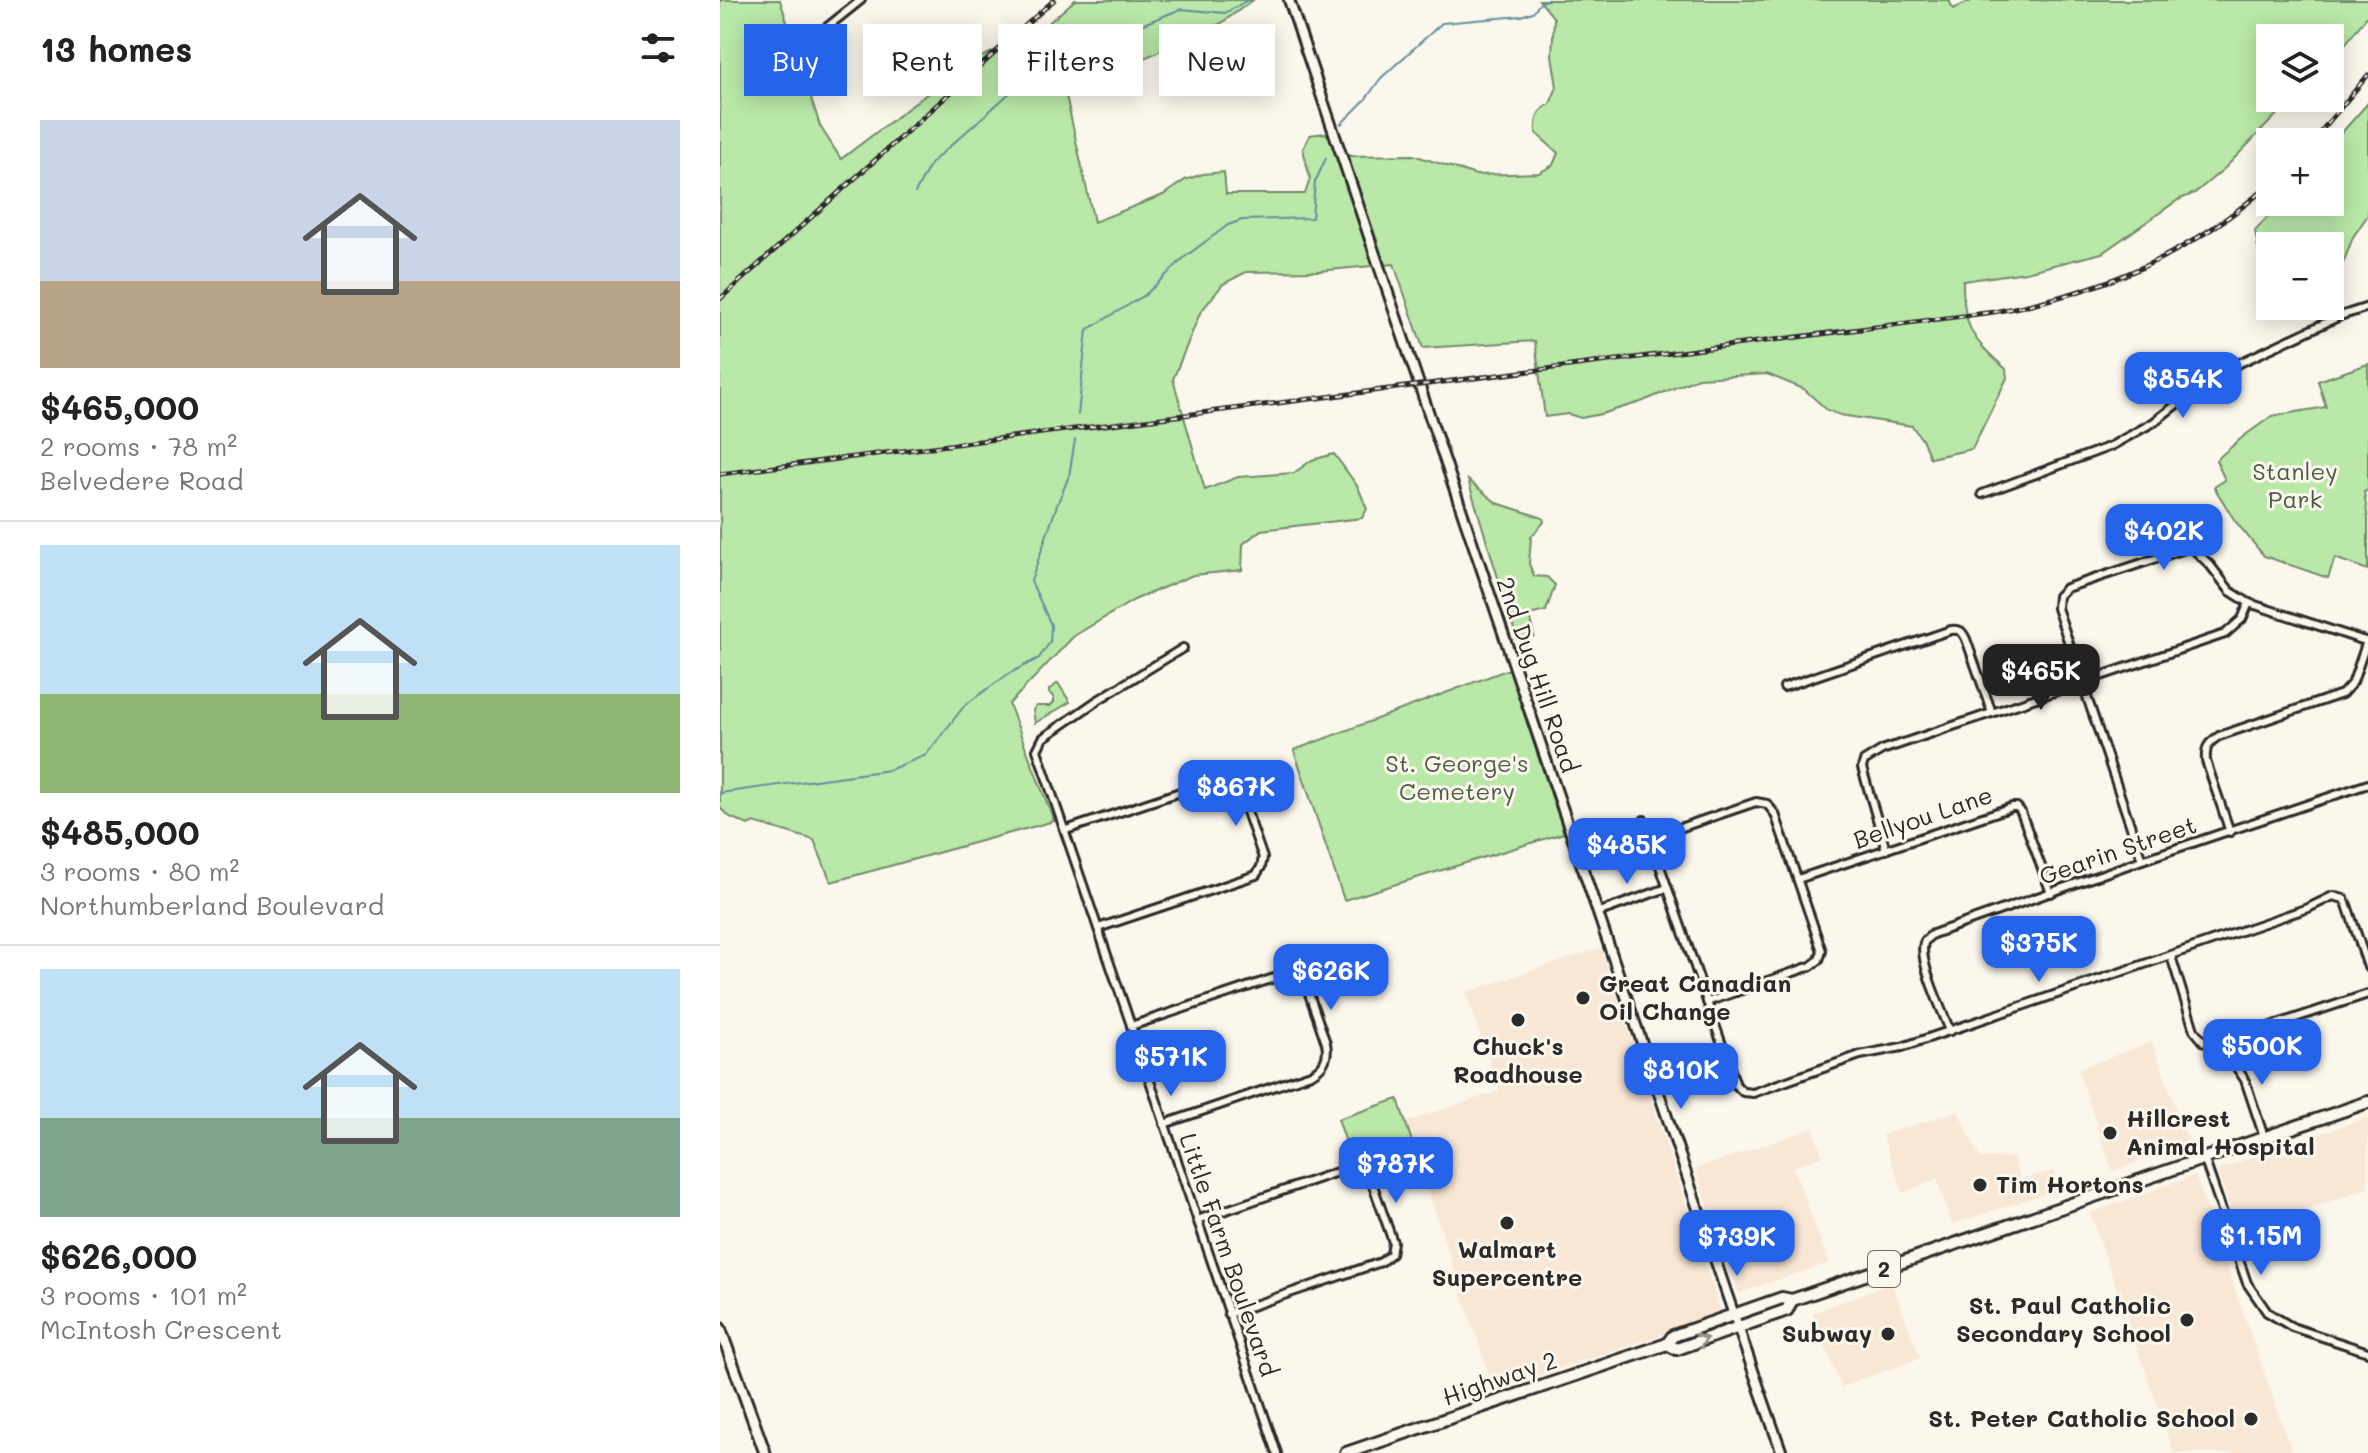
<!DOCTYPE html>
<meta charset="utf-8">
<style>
:root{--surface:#fff;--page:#f6f6f6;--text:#222;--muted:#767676;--line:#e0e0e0;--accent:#2563eb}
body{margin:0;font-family:Mali,sans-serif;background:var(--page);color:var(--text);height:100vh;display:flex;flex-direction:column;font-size:30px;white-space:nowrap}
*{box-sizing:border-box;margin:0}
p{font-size:26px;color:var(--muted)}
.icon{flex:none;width:44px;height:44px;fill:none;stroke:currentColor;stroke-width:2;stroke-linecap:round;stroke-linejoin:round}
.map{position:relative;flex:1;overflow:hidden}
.details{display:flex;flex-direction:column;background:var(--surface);width:720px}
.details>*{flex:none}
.banner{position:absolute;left:24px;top:24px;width:760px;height:72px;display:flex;gap:16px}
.controls{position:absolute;left:1536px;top:24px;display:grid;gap:16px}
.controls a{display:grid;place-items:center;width:88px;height:88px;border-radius:0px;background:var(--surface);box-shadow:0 4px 20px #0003;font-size:40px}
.price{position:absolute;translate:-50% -68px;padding:0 18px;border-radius:16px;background:var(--accent);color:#fff;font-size:26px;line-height:52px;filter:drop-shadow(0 2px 4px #0008)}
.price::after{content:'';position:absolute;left:50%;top:48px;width:24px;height:18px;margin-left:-12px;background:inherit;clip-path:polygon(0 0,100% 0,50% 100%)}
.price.active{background:#222;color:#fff}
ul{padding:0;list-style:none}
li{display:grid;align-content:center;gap:16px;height:424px;padding:0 40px}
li+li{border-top:2px solid var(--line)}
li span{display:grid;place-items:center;height:248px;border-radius:0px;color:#555}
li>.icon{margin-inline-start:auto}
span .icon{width:144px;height:144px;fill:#fffc;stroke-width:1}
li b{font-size:34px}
h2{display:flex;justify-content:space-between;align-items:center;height:96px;padding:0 40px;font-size:34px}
.pill{padding:0 28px;border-radius:0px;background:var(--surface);box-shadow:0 4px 20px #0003;font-size:28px;line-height:72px}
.pill.active{background:var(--accent);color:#fff}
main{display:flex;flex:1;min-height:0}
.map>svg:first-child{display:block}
.built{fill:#f9e7d6}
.green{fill:#b9e8a8;stroke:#728a6a;stroke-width:2}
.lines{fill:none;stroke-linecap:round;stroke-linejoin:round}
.stream{stroke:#638f9d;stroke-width:2}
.minor-casing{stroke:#2b2b2b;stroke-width:12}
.tertiary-casing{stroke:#2b2b2b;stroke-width:14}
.secondary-casing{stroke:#2b2b2b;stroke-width:15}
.primary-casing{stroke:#2b2b2b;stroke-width:16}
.minor{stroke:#fbf7ec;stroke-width:6}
.tertiary{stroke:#fbf7ec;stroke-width:8}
.secondary{stroke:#fbf7ec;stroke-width:9}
.primary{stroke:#fbf7ec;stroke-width:10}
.rail-casing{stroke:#2b2b2b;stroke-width:5}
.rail{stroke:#fbf7ec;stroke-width:2;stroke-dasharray:6;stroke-linecap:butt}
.oneway{stroke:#93918c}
.poi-dot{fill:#2b2b2b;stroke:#fbf7ec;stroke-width:3}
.labels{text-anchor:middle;stroke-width:6;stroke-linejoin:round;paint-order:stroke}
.shield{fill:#fbf7ec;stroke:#696865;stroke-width:2}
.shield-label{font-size:22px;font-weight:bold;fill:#2b2b2b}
.park-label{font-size:24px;fill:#4e5a4a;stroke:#fbf7ec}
.street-label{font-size:24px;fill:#2b2b2b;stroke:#fbf7ec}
.poi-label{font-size:24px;font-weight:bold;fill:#2b2b2b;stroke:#fbf7ec;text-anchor:start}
</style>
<main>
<section class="details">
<h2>13 homes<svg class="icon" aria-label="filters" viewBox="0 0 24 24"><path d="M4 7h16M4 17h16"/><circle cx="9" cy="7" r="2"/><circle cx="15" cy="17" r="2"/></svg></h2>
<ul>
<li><span style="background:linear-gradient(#c9d6e8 65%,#b9a48a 0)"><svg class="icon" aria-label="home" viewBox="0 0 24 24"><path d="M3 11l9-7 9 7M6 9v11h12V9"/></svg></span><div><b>$465,000</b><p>2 rooms · 78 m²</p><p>Belvedere Road</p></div></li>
<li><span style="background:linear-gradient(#bfe0f5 60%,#8fb573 0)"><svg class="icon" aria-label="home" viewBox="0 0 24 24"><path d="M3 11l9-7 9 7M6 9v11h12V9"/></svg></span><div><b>$485,000</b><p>3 rooms · 80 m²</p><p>Northumberland Boulevard</p></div></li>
<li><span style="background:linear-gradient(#bfe0f5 60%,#7fa58c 0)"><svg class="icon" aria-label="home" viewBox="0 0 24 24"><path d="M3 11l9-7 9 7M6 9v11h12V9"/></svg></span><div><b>$626,000</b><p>3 rooms · 101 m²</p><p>McIntosh Crescent</p></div></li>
</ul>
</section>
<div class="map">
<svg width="1648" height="1453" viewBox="0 0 1648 1453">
<rect width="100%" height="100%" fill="#fbf7ec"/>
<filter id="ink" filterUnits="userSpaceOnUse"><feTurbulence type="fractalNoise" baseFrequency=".0125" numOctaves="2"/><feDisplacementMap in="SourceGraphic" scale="16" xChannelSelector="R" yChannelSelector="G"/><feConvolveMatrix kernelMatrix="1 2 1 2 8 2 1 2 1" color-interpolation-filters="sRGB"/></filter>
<g filter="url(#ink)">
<!-- built -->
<g class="built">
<path d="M 881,948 L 1002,1315 L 774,1390 L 685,1122 L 779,1091 L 746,992 Z"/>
<path d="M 1432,1042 L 1469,1143 L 1392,1171 L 1358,1069 Z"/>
<path d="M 1238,1111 L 1260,1158 L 1293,1157 L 1300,1179 L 1334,1171 L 1341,1189 L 1232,1224 L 1217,1179 L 1183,1193 L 1162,1135 Z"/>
<path d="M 1648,1117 L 1648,1188 L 1519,1233 L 1497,1170 Z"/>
<path d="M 1093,1128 L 1103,1156 L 1073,1167 L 1109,1263 L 1019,1293 L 975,1169 Z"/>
<path d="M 1475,1175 L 1498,1240 L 1572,1453 L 1454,1453 L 1370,1213 Z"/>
<path d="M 1172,1283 L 1200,1358 L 1121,1387 L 1092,1313 Z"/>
</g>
<!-- green -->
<g class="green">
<path d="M 0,0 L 60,0 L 100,126 L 121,159 L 245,65 L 324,27 L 355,0 L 533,0 L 500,24 L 461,33 L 436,53 L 345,91 L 374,222 L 443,195 L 465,180 L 483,174 L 504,172 L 506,194 L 585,194 L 590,179 L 583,149 L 590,135 L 605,133 L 631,156 L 693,155 L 756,175 L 819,173 L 833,165 L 838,153 L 816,133 C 815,120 817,110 830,104 L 837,87 L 832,55 L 834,18 L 819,0 L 1229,0 L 1233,9 L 1253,0 L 1648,0 L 1648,15 L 1619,52 L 1610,60 L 1610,38 L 1550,38 L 1550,98 L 1573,98 L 1505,168 L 1475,193 L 1458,200 L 1382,253 L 1306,272 L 1243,281 C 1243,328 1252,339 1286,369 L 1287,378 L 1252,449 L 1210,458 L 1203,441 L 1192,426 L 1120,415 L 1107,410 L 1084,389 L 1047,374 L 978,378 L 921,402 L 881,414 L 861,418 L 848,414 L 825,417 L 815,341 L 703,348 L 674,264 L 598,271 L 526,272 L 503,284 L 480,313 L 453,379 L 485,490 L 518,477 L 574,473 L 592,460 L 614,454 L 638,487 L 647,509 L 642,518 L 541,530 L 523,544 L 522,570 L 473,575 L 414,600 L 354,636 L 289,704 L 334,821 L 111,882 L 94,840 L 34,822 L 28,825 L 10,817 L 0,808 Z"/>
<path d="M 1648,103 L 1648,215 L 1633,237 L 1621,269 L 1610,272 L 1610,246 L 1550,246 L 1550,284 L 1543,275 L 1535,231 L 1561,202 L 1610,202 L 1610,146 Z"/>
<path d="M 1648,364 L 1648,490 L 1644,492 L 1648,519 L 1648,570 L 1615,558 L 1608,578 L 1544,556 L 1515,521 L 1494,487 L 1505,480 L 1496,460 L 1524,436 L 1552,416 L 1606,407 L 1598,381 Z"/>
<path d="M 748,480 L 777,503 L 823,518 L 824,522 L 811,537 L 809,564 L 814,576 L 827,577 L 835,585 L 826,611 L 809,615 L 814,636 L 797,639 Z"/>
<path d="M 789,669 L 844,833 L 624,900 L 574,750 Z"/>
<path d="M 338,683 L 350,702 L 315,723 L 313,710 L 316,706 L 330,706 L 334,702 L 334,697 L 329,693 L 329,690 Z"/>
<path d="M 678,1099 L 694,1148 L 651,1165 L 632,1160 L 618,1119 Z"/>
</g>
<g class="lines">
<!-- stream -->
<g class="stream">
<path d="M 621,124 L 645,100 L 661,78 L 722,23 L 801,16 L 813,12 L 821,2 L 827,0"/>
<path d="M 195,193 L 211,163 L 301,83 L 366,47 L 461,9 L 505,13 L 528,0"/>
<path d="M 358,415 L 367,330 L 425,295 L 466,256 L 508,225 L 522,220 L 592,218 L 595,182 L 606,158"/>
<path d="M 0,793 L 169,770 L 206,755 L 245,705 L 290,673 L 319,658 L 330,642 L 331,625 L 311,581 L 337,505 L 349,476 L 355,440"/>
</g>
<!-- minor casing -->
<g class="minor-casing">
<g id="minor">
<path d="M 79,39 L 101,32 L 141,0"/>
<path d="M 1262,494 L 1391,446 L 1434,422 L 1476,389 L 1509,368 L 1620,316 L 1648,307"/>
<path d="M 463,648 L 378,700 L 323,738 L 317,750 L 557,1453"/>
<path d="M 1064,687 L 1231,630 C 1240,629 1242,631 1246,639 L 1272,713"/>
<path d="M 924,820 L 1016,1085 L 1023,1092 L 1033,1093 L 1140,1055 L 1182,1047 L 1588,908 L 1613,896 L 1624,899 L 1627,905 L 1648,967"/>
<path d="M 346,830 L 502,778 L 511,780 L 518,786 L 543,858 L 541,867 L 536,875 L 378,928"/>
<path d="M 1510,832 L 1486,761 C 1485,747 1488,743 1499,736 L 1622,694 L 1633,682 L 1647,641"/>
<path d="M 930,838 L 1036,802 L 1047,804 L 1055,814 L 1102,951 L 1099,960 L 1091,966 L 987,1002"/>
<path d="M 1166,850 L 1142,768 L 1144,761 L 1162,750 L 1505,634 L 1522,619 L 1529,603"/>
<path d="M 1422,860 L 1337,608 L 1338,596 L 1346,588 L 1471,547 L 1490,565 L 1510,591 L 1529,603 L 1648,642"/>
<path d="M 1078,879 L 1292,807 L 1297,807 L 1301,812 L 1331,893"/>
<path d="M 877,913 L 947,888"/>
<path d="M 1451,956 L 1474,1030 L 1484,1042 L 1508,1055 L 1525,1080 L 1544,1137"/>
<path d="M 411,1026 L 569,973 L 576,975 L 586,985 L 606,1043 C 609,1058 604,1067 591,1074 L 444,1124"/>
<path d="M 1230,1031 C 1223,1012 1198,961 1204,943 C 1206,938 1209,937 1213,934 L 1422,860 L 1648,784"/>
<path d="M 1508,1055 L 1515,1041 L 1533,1032 L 1648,994"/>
<path d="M 1484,1158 L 1527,1283 L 1547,1312 L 1572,1327 L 1648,1352"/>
<path d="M 477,1220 L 623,1170 L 638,1168 L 650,1177 L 673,1242 L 671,1254 L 661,1262 L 508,1314"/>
</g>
</g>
<!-- tertiary casing -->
<g class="tertiary-casing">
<path id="tertiary" d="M 569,0 C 680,337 794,673 910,1008 C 961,1156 1009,1305 1062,1453"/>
</g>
<!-- secondary casing -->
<g class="secondary-casing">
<path id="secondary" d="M 0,1328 L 45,1453"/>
</g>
<!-- primary casing -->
<g class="primary-casing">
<g id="primary">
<path d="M 947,1344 L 957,1349 L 1067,1310 L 1072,1300"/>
<path d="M 626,1453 L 947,1344 L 953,1336 L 1062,1298 L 1072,1300 L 1648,1102"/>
</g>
</g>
<!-- minor -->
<use href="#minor" class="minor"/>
<!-- tertiary -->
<use href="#tertiary" class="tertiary"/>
<!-- secondary -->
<use href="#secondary" class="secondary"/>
<!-- primary -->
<use href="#primary" class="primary"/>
<!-- rail casing -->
<g class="rail-casing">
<g id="rail">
<path d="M 1592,142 L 1648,75"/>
<path d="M 0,299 L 334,0"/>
<path d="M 0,474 L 1274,312 C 1381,292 1467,257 1550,184"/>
</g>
</g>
<!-- rail -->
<use href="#rail" class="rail"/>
</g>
<!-- one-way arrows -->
<defs><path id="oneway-chevron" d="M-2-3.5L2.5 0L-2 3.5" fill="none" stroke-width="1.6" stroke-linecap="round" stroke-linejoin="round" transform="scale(2)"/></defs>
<use class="oneway" href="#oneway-chevron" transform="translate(982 1340) rotate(-19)"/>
</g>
<!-- markers -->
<g class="poi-dot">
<circle cx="863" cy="998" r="8"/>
<circle cx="798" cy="1020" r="8"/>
<circle cx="1390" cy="1133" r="8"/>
<circle cx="1260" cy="1185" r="8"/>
<circle cx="787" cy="1223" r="8"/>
<circle cx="1467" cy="1320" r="8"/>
<circle cx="1168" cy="1334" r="8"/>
<circle cx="1531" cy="1419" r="8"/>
</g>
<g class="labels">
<!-- shield labels -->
<rect class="shield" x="1148" y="1251" width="32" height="36" rx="6"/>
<g class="shield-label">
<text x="1164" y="1277">2</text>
</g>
<!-- park labels -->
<g class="park-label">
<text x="1575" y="480">Stanley<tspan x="1575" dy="28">Park</tspan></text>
<text x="737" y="772">St. George's<tspan x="737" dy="28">Cemetery</tspan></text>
</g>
<!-- street labels -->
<g class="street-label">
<text transform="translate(817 675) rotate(71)" y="8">2nd Dug Hill Road</text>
<text transform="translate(1203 818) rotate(-19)" y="8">Bellyou Lane</text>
<text transform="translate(1398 851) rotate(-19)" y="8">Gearin Street</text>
<text transform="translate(508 1255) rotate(71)" y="8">Little Farm Boulevard</text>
<text transform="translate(780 1379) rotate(-19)" y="8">Highway 2</text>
</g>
<!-- poi labels -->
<g class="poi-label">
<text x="879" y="992">Great Canadian<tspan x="879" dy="28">Oil Change</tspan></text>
<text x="798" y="1055" text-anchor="middle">Chuck's<tspan x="798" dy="28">Roadhouse</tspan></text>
<text x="1406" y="1127">Hillcrest<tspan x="1406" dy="28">Animal Hospital</tspan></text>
<text x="1276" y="1193">Tim Hortons</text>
<text x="787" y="1258" text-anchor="middle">Walmart<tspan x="787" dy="28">Supercentre</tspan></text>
<text x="1451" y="1314" text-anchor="end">St. Paul Catholic<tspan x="1451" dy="28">Secondary School</tspan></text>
<text x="1152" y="1342" text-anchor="end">Subway</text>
<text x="1515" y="1427" text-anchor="end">St. Peter Catholic School</text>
</g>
</g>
</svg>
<div class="controls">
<a><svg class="icon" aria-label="layers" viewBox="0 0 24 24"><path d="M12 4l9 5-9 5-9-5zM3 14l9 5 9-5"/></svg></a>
<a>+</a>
<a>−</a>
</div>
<b class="price" style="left:1463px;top:420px">$854K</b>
<b class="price" style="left:1444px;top:572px">$402K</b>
<b class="price active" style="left:1321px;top:712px">$465K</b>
<b class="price" style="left:516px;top:828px">$867K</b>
<b class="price" style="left:907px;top:886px">$485K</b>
<b class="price" style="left:1319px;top:984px">$375K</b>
<b class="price" style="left:611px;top:1012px">$626K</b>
<b class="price" style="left:1542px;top:1087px">$500K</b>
<b class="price" style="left:451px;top:1098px">$571K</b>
<b class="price" style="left:961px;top:1111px">$810K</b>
<b class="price" style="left:676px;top:1205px">$787K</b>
<b class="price" style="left:1541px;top:1277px">$1.15M</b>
<b class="price" style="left:1017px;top:1278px">$739K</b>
<div class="banner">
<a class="pill active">Buy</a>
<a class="pill">Rent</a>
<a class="pill">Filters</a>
<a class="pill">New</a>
</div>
</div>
</main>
